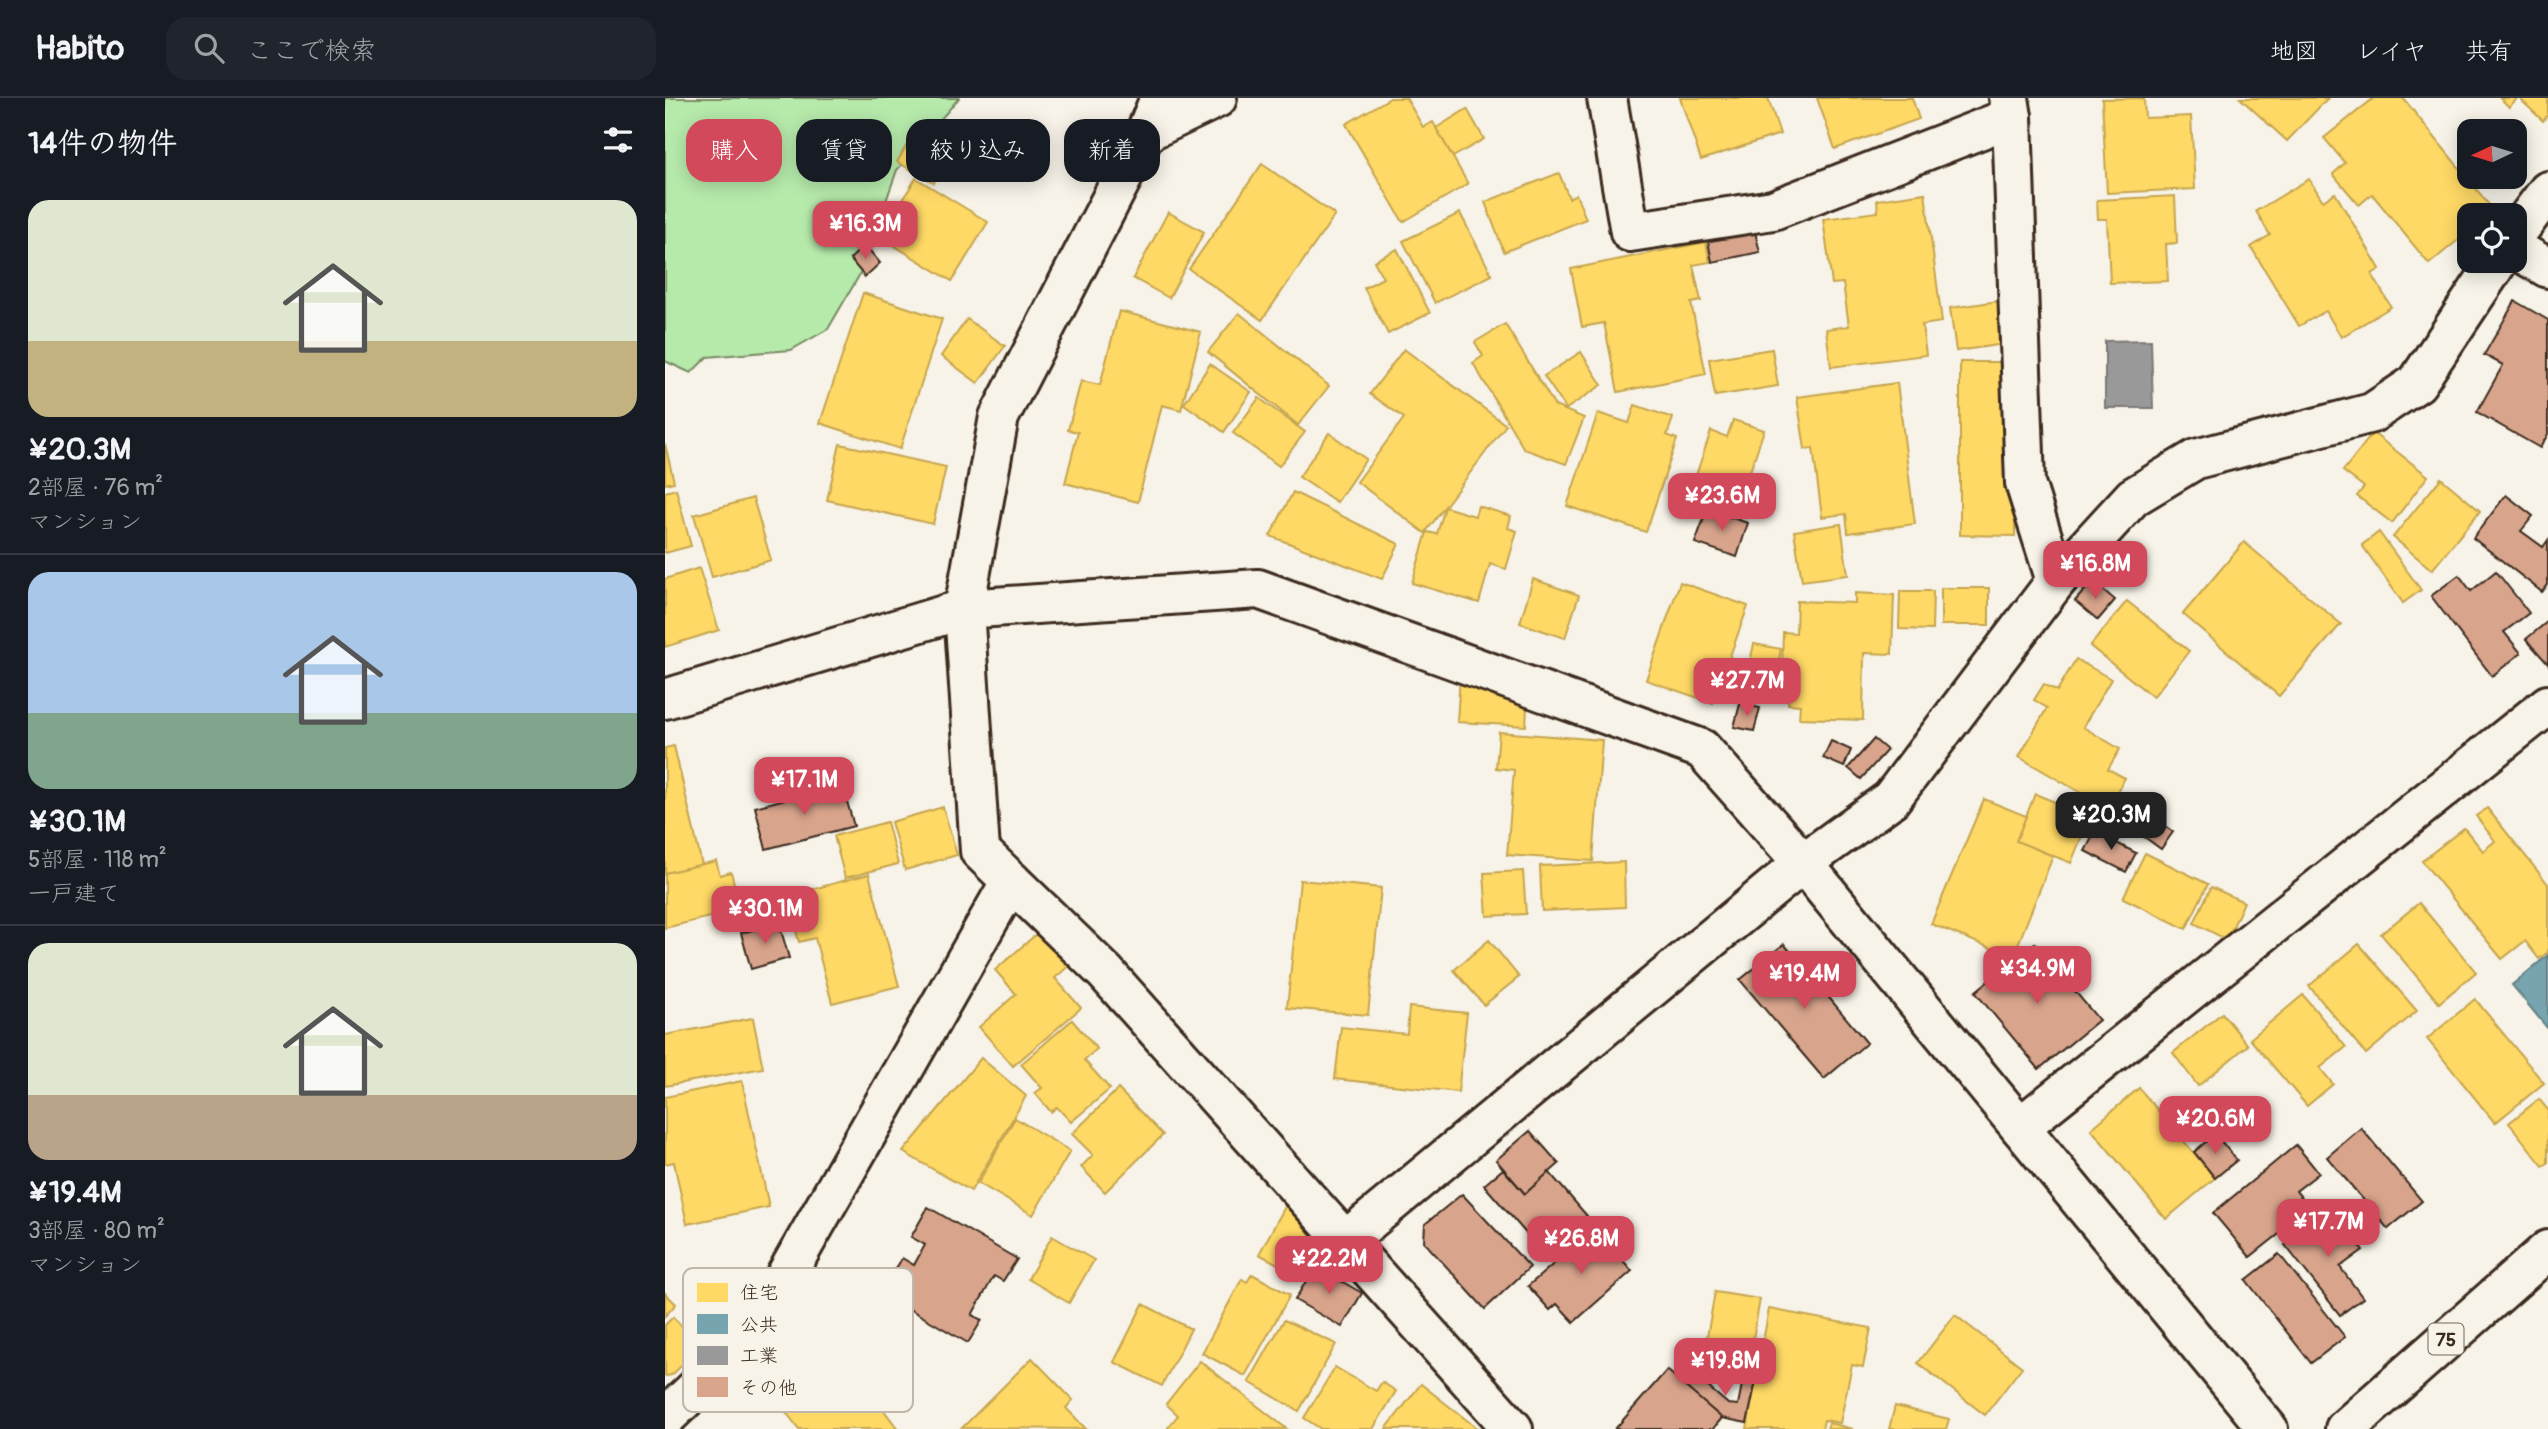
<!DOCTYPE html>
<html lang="ja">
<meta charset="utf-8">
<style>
:root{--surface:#171b24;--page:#20242c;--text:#f1f3f6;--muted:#9ea1a6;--line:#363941;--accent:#d1495b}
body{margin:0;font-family:Pangolin,"Klee One",sans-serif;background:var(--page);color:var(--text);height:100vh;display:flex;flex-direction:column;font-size:26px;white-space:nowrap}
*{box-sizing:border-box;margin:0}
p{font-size:23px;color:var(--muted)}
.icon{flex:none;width:38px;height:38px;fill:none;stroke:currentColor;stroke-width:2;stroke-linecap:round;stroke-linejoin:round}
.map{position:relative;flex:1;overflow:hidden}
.side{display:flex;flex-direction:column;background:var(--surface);width:665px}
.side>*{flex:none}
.top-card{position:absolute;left:21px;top:21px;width:665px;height:63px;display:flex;gap:14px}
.needle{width:46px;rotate:266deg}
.tools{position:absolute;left:1792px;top:21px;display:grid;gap:14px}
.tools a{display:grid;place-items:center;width:70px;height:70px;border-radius:14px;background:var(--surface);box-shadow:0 4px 18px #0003;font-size:35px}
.price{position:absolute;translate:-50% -60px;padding:0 16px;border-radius:14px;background:var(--accent);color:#fff;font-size:23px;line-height:46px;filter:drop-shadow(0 2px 4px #0008)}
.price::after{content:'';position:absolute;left:50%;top:42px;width:21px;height:16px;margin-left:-10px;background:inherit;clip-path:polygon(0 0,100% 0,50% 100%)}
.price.current{background:#222;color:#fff}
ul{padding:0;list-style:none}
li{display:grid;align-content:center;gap:14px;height:371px;padding:0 28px}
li+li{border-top:2px solid var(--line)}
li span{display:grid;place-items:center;height:217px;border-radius:21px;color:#555}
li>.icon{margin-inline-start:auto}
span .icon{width:126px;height:126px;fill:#fffc;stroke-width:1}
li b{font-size:30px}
h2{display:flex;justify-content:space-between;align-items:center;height:84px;padding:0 28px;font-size:30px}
.pill{padding:0 24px;border-radius:21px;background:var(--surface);box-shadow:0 4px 18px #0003;font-size:24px;line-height:63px}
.pill.current{background:var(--accent);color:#fff}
header{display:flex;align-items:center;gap:42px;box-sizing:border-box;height:98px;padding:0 35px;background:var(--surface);border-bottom:2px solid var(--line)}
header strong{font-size:33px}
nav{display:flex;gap:38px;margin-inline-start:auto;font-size:24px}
.search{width:490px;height:63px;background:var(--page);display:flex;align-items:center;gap:18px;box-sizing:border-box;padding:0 24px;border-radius:21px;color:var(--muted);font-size:26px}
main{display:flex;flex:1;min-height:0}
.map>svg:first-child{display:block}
.green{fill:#b6eaab;stroke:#788a64;stroke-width:2}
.homes{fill:#ffd966;stroke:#c4a450;stroke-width:2}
.public{fill:#76a5af;stroke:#648084;stroke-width:2}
.industry{fill:#999;stroke:#7d7874;stroke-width:2}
.building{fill:#d8a48c;stroke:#3b2a1e;stroke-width:2}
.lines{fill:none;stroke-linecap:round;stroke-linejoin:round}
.minor-casing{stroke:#3b2a1e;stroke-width:44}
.major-casing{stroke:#3b2a1e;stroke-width:44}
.minor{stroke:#f7f3e8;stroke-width:38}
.major{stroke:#f7f3e8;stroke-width:38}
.labels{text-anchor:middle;stroke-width:7;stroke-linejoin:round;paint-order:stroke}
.shield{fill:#f7f3e8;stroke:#73665b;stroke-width:2}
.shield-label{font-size:19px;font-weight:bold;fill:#3b2a1e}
.key{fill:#f7f3e8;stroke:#bfb7ab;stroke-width:2}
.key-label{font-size:19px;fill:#3b2a1e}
</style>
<header>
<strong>Habito</strong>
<div class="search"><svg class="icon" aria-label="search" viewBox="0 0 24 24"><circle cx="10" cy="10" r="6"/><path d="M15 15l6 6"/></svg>ここで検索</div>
<nav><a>地図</a><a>レイヤ</a><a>共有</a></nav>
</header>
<main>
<section class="side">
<h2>14件の物件<svg class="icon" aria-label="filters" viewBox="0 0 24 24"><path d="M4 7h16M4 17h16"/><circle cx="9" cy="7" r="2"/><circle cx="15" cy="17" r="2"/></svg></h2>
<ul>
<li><span style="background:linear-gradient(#dfe7d0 65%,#c2b280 0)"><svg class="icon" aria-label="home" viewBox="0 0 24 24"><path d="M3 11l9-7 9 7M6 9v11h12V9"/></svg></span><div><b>¥20.3M</b><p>2部屋 · 76 m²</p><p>マンション</p></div></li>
<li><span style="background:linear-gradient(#a9c7e8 65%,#7fa58c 0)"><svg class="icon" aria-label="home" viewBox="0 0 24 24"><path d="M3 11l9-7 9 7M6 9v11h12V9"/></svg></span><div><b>¥30.1M</b><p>5部屋 · 118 m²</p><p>一戸建て</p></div></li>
<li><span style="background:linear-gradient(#dfe7d0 70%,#b9a48a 0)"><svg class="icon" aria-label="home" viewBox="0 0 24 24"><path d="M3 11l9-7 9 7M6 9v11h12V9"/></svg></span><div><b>¥19.4M</b><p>3部屋 · 80 m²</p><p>マンション</p></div></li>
</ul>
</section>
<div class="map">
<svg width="1883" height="1331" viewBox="0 0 1883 1331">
<rect width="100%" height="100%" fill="#f7f3e8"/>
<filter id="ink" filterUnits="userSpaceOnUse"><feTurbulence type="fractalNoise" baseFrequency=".0143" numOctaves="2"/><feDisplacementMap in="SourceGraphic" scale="14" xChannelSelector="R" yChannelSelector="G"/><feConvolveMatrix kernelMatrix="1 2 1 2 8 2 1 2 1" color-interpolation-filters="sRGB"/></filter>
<g filter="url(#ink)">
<!-- green -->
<path class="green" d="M 0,0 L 294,0 L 232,72 L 195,176 L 163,231 L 126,252 L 42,259 L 26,275 L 0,263 Z"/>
<!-- homes -->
<g class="homes">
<path d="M 725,0 L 741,0 L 758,29 L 768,24 L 803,86 L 738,124 L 681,26 Z"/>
<path d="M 1015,0 L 1103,0 L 1115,36 L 1036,62 Z"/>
<path d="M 1152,0 L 1247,0 L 1254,21 L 1170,51 Z"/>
<path d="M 1479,0 L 1480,20 L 1526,18 L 1530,91 L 1442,95 L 1437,1 Z"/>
<path d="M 1575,0 L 1663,0 L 1622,43 Z"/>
<path d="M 1738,0 L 1829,113 L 1824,117 L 1804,117 L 1804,133 L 1764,166 L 1707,96 L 1694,107 L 1668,76 L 1680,65 L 1659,40 L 1709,0 Z"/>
<path d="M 1835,0 L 1853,0 L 1844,9 Z"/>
<path d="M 1854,0 L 1883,0 L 1883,17 L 1878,23 Z"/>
<path d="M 802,11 L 819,41 L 788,59 L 771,30 Z"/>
<path d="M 247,38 L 283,59 L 269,85 L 232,64 Z"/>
<path d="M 597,66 L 670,117 L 597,222 L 524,171 Z"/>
<path d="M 894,75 L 904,100 L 911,96 L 921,121 L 839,154 L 820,104 Z"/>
<path d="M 251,80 L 323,124 L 287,183 L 215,139 Z"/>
<path d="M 1644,81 L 1658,103 L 1670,95 L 1715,171 L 1707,176 L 1726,209 L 1676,239 L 1661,213 L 1634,228 L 1586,149 L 1605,137 L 1591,113 Z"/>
<path d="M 1260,95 L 1277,224 L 1257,227 L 1261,257 L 1166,269 L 1161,231 L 1184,228 L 1178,185 L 1167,186 L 1158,121 L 1213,114 L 1212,102 Z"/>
<path d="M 1510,98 L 1512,145 L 1501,146 L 1503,183 L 1445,185 L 1442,121 L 1433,121 L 1432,102 Z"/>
<path d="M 503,114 L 539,134 L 504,200 L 468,180 Z"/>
<path d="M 795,115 L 827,177 L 770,205 L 738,143 Z"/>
<path d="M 1041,144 L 1045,164 L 1028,167 L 1036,203 L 1026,205 L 1041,276 L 953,294 L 939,225 L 917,229 L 906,171 Z"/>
<path d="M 732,151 L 765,215 L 723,236 L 699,190 L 718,180 L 709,163 Z"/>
<path d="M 198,195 L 277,221 L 235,351 L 155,325 Z"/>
<path d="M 1348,201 L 1354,244 L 1291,253 L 1285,210 Z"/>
<path d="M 454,213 L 536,234 L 516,312 L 497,307 L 473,404 L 400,385 L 413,334 L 403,332 L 416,283 L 435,287 Z"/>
<path d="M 574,215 L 664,288 L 633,327 L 543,254 Z"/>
<path d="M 302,221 L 340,248 L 313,285 L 276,258 Z"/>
<path d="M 840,226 L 890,308 L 919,320 L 901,366 L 859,351 L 808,265 L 818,258 L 810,244 Z"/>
<path d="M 739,251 L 841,327 L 760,435 L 692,384 L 739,320 L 705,296 Z"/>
<path d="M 1107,251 L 1113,288 L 1050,298 L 1044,261 Z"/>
<path d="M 916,254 L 937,287 L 901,311 L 879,278 Z"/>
<path d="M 1295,264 L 1350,264 L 1350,438 L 1295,437 Z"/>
<path d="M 545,266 L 586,294 L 559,334 L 519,306 Z"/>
<path d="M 1232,285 L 1250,426 L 1183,435 L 1181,416 L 1157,419 L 1148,350 L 1140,351 L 1132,299 Z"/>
<path d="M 594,300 L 640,334 L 614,368 L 568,335 Z"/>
<path d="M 970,307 L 1008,320 L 1002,337 L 1012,341 L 981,434 L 902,408 L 933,315 L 964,325 Z"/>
<path d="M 1068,322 L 1099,332 L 1070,418 L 1023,401 L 1046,333 L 1062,339 Z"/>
<path d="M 664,335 L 701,361 L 672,404 L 634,379 Z"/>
<path d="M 1708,335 L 1763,378 L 1727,425 L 1692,398 L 1699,389 L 1678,373 Z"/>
<path d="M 0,346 L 9,384 L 0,386 Z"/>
<path d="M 175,346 L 281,369 L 268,426 L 162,402 Z"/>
<path d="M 1776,380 L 1815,413 L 1767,472 L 1728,439 Z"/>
<path d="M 11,391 L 26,448 L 0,455 L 0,394 Z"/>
<path d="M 628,394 L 734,446 L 717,481 L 605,438 Z"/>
<path d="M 88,400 L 106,462 L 47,479 L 29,417 Z"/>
<path d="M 813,408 L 846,418 L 843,430 L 852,433 L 841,471 L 825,466 L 814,505 L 747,485 L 762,434 L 772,436 L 780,409 L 810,418 Z"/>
<path d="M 1176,426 L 1183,477 L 1137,483 L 1129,433 Z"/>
<path d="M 1714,434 L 1756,492 L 1738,505 L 1697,447 Z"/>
<path d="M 1579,444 L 1676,526 L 1614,598 L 1518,516 Z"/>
<path d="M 34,470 L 54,532 L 0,549 L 0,481 Z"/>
<path d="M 868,481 L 914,497 L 900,540 L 855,525 Z"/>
<path d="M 1015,484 L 1083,508 L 1048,605 L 981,582 Z"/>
<rect x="1276" y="490" width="48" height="37"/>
<path d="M 1235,493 L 1268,493 L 1267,532 L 1234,531 Z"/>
<path d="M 1190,495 L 1229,497 L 1227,556 L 1199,555 L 1198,622 L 1134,620 L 1135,607 L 1123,606 L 1124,571 L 1117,571 L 1118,534 L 1131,535 L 1132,503 L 1190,505 Z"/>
<path d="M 1462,503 L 1524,553 L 1488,599 L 1425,548 Z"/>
<path d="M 1089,546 L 1116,551 L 1107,596 L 1079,590 Z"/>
<path d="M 1411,561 L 1446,581 L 1418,629 L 1455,651 L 1443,671 L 1460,680 L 1442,710 L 1354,659 L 1382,610 L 1369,602 L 1379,586 L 1392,593 Z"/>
<path d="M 795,578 L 863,592 L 861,628 L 792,624 Z"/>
<path d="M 834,634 L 937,642 L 928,763 L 842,757 L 849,672 L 831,670 Z"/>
<path d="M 9,648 L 37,767 L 0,775 L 0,650 Z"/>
<path d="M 1370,696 L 1425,718 L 1406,765 L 1351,743 Z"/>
<path d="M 1319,701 L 1361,718 L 1351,743 L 1388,758 L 1348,859 L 1266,826 Z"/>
<path d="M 278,709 L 292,757 L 240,772 L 226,724 Z"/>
<path d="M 1822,710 L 1883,786 L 1883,854 L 1874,861 L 1860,843 L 1837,861 L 1757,763 L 1799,730 L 1818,753 L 1830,743 L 1811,718 Z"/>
<path d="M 222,724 L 233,766 L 180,780 L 169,738 Z"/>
<path d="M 1480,755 L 1543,786 L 1521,831 L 1458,800 Z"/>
<path d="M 51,763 L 55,777 L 66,774 L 74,804 L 59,808 L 61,815 L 0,830 L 0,775 Z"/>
<path d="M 959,764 L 960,809 L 877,813 L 875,768 Z"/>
<path d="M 858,773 L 861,816 L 822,818 L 819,775 Z"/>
<path d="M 204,776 L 234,888 L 167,905 L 150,840 L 134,844 L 122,798 Z"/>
<path d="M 635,782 L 716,790 L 703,917 L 622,910 Z"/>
<path d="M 1546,789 L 1579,804 L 1562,842 L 1529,825 Z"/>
<path d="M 1754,805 L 1811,874 L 1774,905 L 1716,836 Z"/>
<path d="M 375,833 L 405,867 L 390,880 L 416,910 L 348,968 L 314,929 L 351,896 L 330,872 Z"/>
<path d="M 824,842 L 854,879 L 819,907 L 789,872 Z"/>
<path d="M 1694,846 L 1752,913 L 1701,956 L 1644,888 Z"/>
<path d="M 1638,897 L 1681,949 L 1655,970 L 1668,986 L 1642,1008 L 1585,941 Z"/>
<path d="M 1810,901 L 1879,985 L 1830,1025 L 1762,941 Z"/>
<path d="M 744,909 L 802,915 L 793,994 L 670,981 L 676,929 L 742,936 Z"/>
<path d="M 1557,915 L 1583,947 L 1533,988 L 1508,955 Z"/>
<path d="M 88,920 L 98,970 L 0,988 L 0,937 Z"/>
<path d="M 407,922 L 432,951 L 419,962 L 445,991 L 406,1024 L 392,1009 L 386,1014 L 370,995 L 377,990 L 356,966 Z"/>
<path d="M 316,960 L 361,998 L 306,1093 L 238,1054 Z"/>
<path d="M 77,983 L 104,1109 L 22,1126 L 9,1064 L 0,1066 L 0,999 Z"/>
<path d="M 1474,990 L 1550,1080 L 1501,1121 L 1426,1031 Z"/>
<path d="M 453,991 L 498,1037 L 440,1094 L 416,1069 L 428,1057 L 407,1036 Z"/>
<path d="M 1874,1001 L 1883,1012 L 1883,1065 L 1878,1068 L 1844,1025 Z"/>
<path d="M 350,1020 L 405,1053 L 368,1117 L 313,1085 Z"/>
<path d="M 622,1105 L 659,1144 L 639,1180 L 594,1156 Z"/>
<path d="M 387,1138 L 429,1162 L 404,1205 L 363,1181 Z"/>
<path d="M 587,1176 L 625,1197 L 580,1278 L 537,1255 L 577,1181 L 582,1184 Z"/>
<path d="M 1050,1194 L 1095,1201 L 1082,1275 L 1037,1267 Z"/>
<path d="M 0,1195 L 11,1206 L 0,1218 Z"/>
<path d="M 478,1206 L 526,1231 L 497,1288 L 449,1264 Z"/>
<path d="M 1104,1211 L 1206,1230 L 1198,1269 L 1187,1267 L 1175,1325 L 1159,1322 L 1157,1331 L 1082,1331 Z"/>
<path d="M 1290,1217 L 1357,1269 L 1320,1317 L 1253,1265 Z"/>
<path d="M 8,1219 L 36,1248 L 7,1277 L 0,1278 L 0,1227 Z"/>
<path d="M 619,1222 L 671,1246 L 634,1313 L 584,1284 Z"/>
<path d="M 163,1241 L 187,1273 L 201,1264 L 218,1286 L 206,1295 L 233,1331 L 134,1331 L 101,1288 Z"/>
<path d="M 367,1260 L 408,1302 L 401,1310 L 421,1331 L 297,1330 Z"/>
<path d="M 535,1263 L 622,1331 L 502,1331 L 513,1317 L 501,1306 Z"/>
<path d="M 670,1269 L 711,1293 L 717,1284 L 731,1293 L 708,1331 L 656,1331 L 639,1320 Z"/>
<path d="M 756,1286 L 813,1331 L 721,1331 Z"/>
<path d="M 1230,1308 L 1284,1321 L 1281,1331 L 1224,1331 Z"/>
<path d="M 1164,1325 L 1188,1331 L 1162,1331 Z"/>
</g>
<!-- public -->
<path class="public" d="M 1883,857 L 1883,931 L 1847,887 Z"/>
<!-- industry -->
<path class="industry" d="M 1486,242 L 1488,310 L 1440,310 L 1440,243 Z"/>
<!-- building -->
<g class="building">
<path d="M 1090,134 L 1095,154 L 1047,164 L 1043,143 Z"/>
<path d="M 200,147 L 215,165 L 200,179 L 185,161 Z"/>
<path d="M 1850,203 L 1883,222 L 1883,336 L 1875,350 L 1812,314 L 1838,267 L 1819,257 Z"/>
<path d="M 1841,397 L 1868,418 L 1856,433 L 1878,449 L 1883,442 L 1883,487 L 1877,494 L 1808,440 Z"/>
<path d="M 1042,412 L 1083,425 L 1072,459 L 1030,445 Z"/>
<path d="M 1831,473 L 1864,515 L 1839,534 L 1856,555 L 1827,578 L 1766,498 L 1794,477 L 1806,493 Z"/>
<path d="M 1428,483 L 1450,502 L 1433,522 L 1410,503 Z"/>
<path d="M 1883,523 L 1883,566 L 1861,541 Z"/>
<path d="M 1075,606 L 1095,610 L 1089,633 L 1069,629 Z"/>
<path d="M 1209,641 L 1222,652 L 1196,681 L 1183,670 Z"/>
<path d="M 1166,643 L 1186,652 L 1179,669 L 1158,660 Z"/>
<path d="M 177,686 L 189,728 L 101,751 L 90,709 Z"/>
<path d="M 1464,702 L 1508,734 L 1496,751 L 1452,719 Z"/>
<path d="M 1430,734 L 1471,755 L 1461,774 L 1420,753 Z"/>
<path d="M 114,825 L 124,860 L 86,871 L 76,835 Z"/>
<path d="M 1370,845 L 1434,922 L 1374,971 L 1310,894 Z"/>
<path d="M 1119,846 L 1202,945 L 1159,981 L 1075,882 Z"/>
<path d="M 1696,1030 L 1757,1103 L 1723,1131 L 1662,1059 Z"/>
<path d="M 865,1033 L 894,1066 L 860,1096 L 831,1062 Z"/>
<path d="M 1550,1036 L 1572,1062 L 1550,1080 L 1529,1054 Z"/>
<path d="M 1631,1047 L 1654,1075 L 1631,1093 L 1646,1111 L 1585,1159 L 1548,1115 Z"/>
<path d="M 838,1071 L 860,1096 L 884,1074 L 922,1118 L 878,1155 L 819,1087 Z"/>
<path d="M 797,1096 L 865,1169 L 820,1211 L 759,1144 L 760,1126 Z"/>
<path d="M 263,1109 L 352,1161 L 338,1183 L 329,1178 L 307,1217 L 317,1222 L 303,1245 L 217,1195 L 237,1160 L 249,1167 L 260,1147 L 246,1139 Z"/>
<path d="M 1666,1111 L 1698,1152 L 1675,1169 L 1698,1200 L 1675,1217 L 1620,1147 Z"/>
<path d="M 930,1130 L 967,1173 L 909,1224 L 892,1206 L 885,1212 L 863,1188 Z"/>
<path d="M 1614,1156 L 1680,1239 L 1646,1265 L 1581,1182 Z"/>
<path d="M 650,1168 L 697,1195 L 677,1229 L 630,1202 Z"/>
<path d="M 1002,1272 L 1057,1320 L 1048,1331 L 950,1331 Z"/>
<path d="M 1027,1275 L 1063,1306 L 1073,1307 L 1079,1276 L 1092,1278 L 1082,1325 L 1057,1320 L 1017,1286 Z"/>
</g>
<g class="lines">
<!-- minor casing -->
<g class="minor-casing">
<g id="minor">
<path d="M 495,0 L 481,34 L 334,319 L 299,511 L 315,753 L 440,874 L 848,1331"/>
<path d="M 942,0 L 965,134 L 1108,112 L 1347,19"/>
<path d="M 1344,0 L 1347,19 L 1360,385 L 1391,483"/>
<path d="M 481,34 L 552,0"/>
<path d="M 1850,137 L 1883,93"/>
<path d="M 1850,151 L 1883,170"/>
<path d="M 0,601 L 299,511 L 593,491 L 1037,651 L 1138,765 L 1603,1331"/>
<path d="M 1355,1029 L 1883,607"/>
<path d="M 680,1143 L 1138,765 L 1226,701 L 1391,483 L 1468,399 L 1531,361 L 1707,315 L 1752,285 L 1833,163"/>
<path d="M 0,1320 L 87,1237 L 346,783"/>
</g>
</g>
<!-- major casing -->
<g class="major-casing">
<path id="major" d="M 1680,1331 L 1883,1152"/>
</g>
<!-- minor -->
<use href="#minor" class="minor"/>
<!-- major -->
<use href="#major" class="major"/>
</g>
</g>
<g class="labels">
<!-- shield labels -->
<rect class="shield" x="1763.5" y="1225.5" width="35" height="31" rx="5"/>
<g class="shield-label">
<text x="1781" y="1248">75</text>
</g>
</g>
<!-- legend -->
<rect x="18" y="1170" width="230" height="144" rx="10" class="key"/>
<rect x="32" y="1185" width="31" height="19" fill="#ffd966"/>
<rect x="32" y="1216" width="31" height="20" fill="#76a5af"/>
<rect x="32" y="1248" width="31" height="19" fill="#999"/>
<rect x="32" y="1279" width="31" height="20" fill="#d8a48c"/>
<g class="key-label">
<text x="75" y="1201">住宅</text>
<text x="75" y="1233">公共</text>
<text x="75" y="1264">工業</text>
<text x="75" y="1296">その他</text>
</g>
</svg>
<div class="tools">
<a><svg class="needle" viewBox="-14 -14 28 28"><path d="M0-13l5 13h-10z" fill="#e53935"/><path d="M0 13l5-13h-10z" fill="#9ea1a6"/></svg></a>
<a><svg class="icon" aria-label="locate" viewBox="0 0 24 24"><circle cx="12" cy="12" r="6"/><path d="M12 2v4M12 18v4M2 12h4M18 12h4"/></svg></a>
</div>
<b class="price" style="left:200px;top:163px">¥16.3M</b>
<b class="price" style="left:1057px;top:435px">¥23.6M</b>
<b class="price" style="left:1430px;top:503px">¥16.8M</b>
<b class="price" style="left:1082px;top:620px">¥27.7M</b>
<b class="price" style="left:139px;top:719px">¥17.1M</b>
<b class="price current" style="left:1446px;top:754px">¥20.3M</b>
<b class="price" style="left:100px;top:848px">¥30.1M</b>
<b class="price" style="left:1372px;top:908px">¥34.9M</b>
<b class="price" style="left:1139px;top:913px">¥19.4M</b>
<b class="price" style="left:1550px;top:1058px">¥20.6M</b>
<b class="price" style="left:1663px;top:1161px">¥17.7M</b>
<b class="price" style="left:916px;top:1178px">¥26.8M</b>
<b class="price" style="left:664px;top:1198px">¥22.2M</b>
<b class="price" style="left:1060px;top:1300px">¥19.8M</b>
<div class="top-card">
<a class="pill current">購入</a>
<a class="pill">賃貸</a>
<a class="pill">絞り込み</a>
<a class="pill">新着</a>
</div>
</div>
</main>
